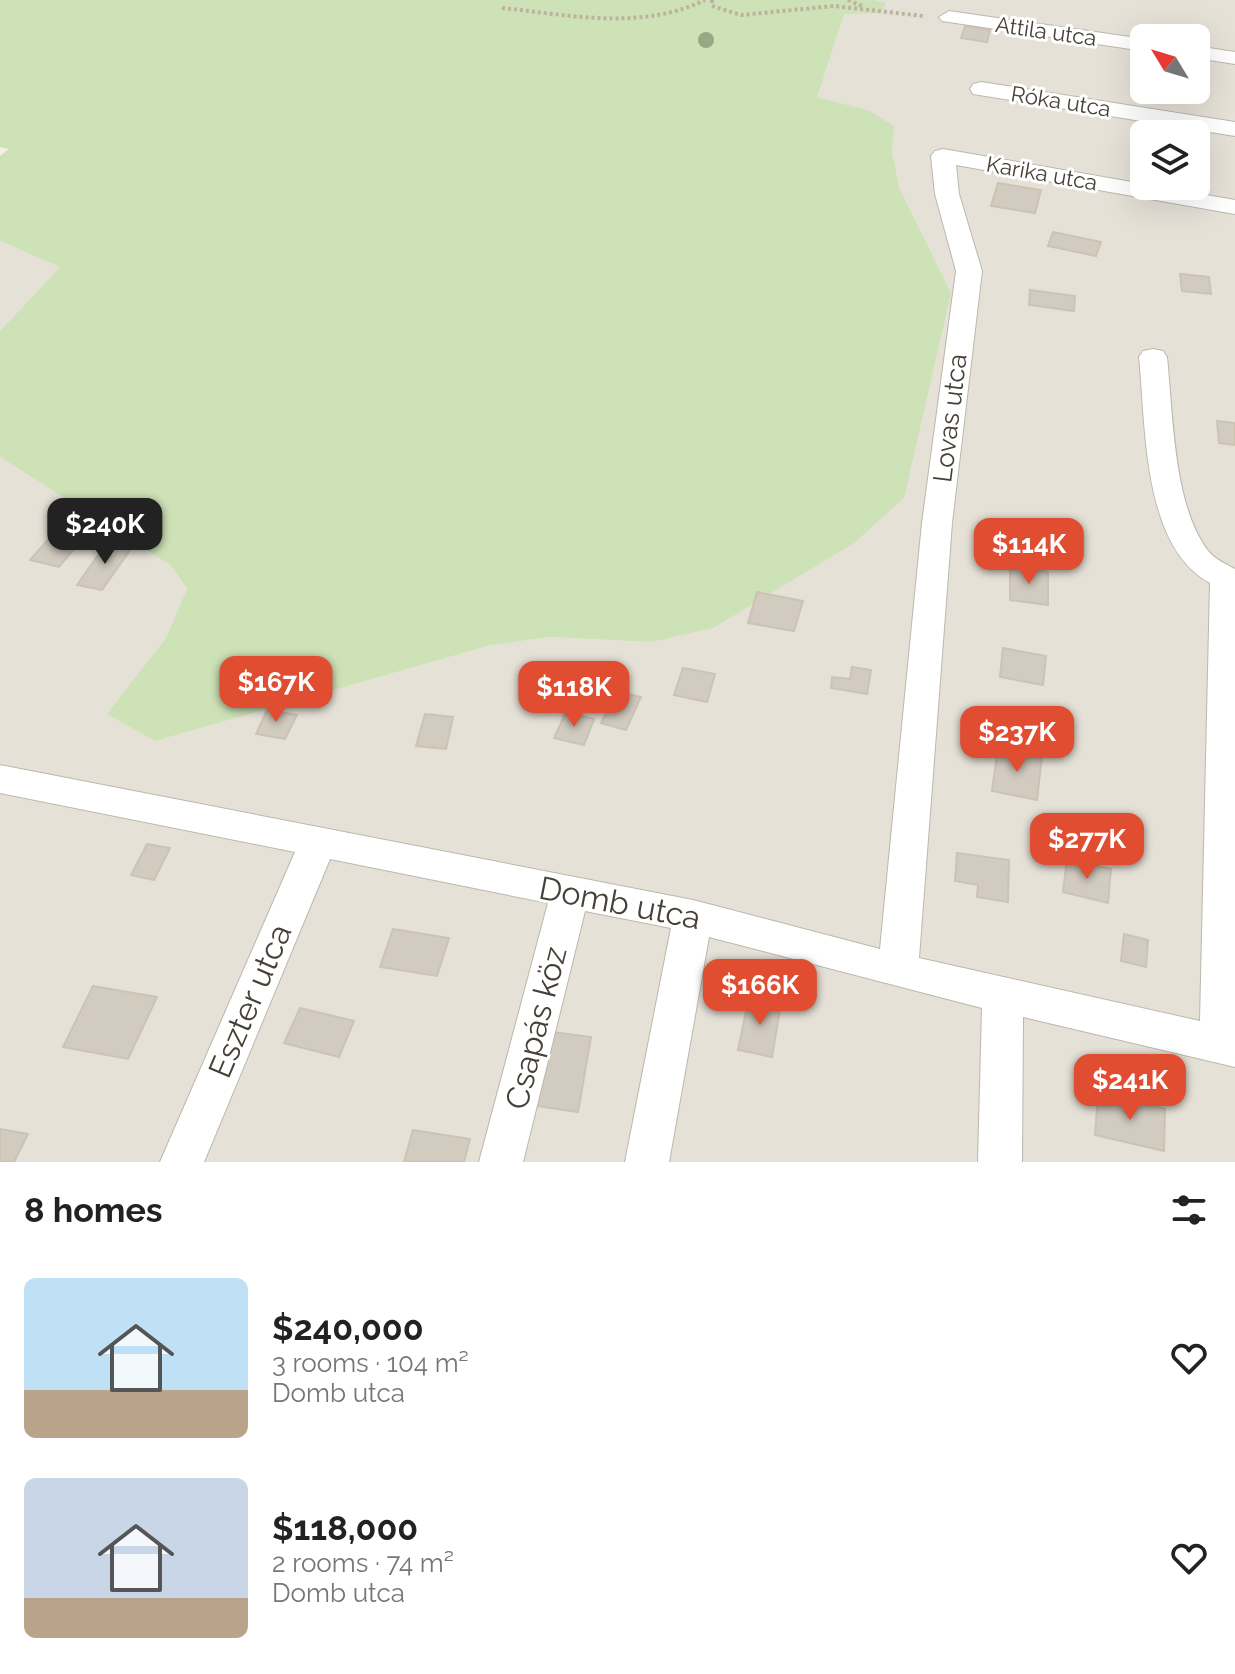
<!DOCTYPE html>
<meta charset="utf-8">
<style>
:root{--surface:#fff;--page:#f2f2f2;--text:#222;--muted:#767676;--accent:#e14d31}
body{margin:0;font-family:Raleway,sans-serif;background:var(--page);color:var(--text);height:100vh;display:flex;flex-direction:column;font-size:30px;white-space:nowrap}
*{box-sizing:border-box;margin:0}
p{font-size:26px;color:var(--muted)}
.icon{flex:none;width:44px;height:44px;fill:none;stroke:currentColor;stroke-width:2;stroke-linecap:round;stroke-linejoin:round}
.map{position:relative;height:1162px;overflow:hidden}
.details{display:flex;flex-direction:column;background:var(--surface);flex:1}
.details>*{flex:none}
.needle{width:52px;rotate:308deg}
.controls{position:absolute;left:1130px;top:24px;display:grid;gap:16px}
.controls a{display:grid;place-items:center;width:80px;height:80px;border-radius:12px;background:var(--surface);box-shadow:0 8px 32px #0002;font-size:40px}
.price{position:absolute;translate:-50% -68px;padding:0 18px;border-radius:16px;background:var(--accent);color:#fff;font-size:26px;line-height:52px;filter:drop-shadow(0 2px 4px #0008)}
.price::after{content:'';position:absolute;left:50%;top:48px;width:24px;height:18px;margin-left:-12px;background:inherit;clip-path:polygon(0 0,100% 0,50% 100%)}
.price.current{background:#222;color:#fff}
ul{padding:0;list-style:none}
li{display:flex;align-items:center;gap:24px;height:200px;padding:0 24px}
li span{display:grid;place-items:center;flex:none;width:224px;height:160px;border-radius:12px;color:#555}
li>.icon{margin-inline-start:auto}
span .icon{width:96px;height:96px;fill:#fffc;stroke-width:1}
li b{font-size:34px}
h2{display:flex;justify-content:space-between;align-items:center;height:96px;padding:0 24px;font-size:34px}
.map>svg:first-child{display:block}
.residential{fill:#e5e1d7;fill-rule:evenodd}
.green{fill:#cde2b6}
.building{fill:#d2cbbf;stroke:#ccc3b3;stroke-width:2}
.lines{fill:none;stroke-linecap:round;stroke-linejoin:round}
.street-casing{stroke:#bdb7ac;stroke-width:2}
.path{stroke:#bdb29f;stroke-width:4;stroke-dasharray:3 3;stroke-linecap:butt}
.street{fill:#fff;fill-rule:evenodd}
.tree{fill:#94a984}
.labels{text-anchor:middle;stroke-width:6;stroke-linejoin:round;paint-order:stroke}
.far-street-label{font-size:22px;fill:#454038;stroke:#fff}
.street-label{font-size:26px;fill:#454038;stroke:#fff}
.near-street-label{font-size:32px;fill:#454038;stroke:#fff}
</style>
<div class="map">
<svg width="1235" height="1162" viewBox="0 0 1235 1162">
<rect width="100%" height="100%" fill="#f2efe8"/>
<!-- residential -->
<g class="residential">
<path d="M 515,0 L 1235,0 L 1235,1162 L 0,1162 L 0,457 L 170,565 L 187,590 L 166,638 L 108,714 L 155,741 L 491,645 L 550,637 L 651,642 L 951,293 L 899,187 L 892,151 L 868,110 L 794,91 ZM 1144,38 L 1196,38 L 1196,90 L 1144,90 ZM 1144,134 L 1196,134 L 1196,186 L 1144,186 Z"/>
<path d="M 0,241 L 60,267 L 0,331 Z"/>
</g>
<!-- green -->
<path class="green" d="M 0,0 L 874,0 L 886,3 L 881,13 L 844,14 L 817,97 L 868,110 L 894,126 L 892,151 L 899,187 L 951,293 L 904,498 L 854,543 L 713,628 L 651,642 L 550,637 L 491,645 L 155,741 L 107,714 L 166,638 L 187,589 L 170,565 L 0,457 L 0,331 L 60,267 L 0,241 L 0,156 L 9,149 L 0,147 Z"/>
<!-- building -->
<g class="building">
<path d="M 965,26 L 990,30 L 987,42 L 961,38 Z"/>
<path d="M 998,183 L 1041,190 L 1035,213 L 991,206 Z"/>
<path d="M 1053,232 L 1101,242 L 1096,256 L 1048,246 Z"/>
<path d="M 1180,274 L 1209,277 L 1211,294 L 1182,291 Z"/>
<path d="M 1030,290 L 1075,296 L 1074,311 L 1029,305 Z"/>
<path d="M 1217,421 L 1235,423 L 1235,445 L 1219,443 Z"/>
<path d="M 52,535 L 80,542 L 59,567 L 30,560 Z"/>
<path d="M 108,541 L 133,546 L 102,590 L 77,585 Z"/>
<path d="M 1010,568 L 1048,572 L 1048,605 L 1010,600 Z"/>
<path d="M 757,592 L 803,601 L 794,631 L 748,623 Z"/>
<path d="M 1003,648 L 1046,656 L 1043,685 L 1000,677 Z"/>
<path d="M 852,667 L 871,670 L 867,694 L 831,688 L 832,677 L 850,679 Z"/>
<path d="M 683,668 L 715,674 L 707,702 L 674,695 Z"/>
<path d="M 616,691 L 641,697 L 626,730 L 601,723 Z"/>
<path d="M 267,710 L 297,715 L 285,739 L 256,734 Z"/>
<path d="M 566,712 L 594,719 L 584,745 L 554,738 Z"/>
<path d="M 425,714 L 453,717 L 446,749 L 416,746 Z"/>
<path d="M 998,747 L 1042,756 L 1037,800 L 992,791 Z"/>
<path d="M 147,844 L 170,848 L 154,880 L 131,875 Z"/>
<path d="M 957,853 L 1009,860 L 1008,902 L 977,897 L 978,885 L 955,881 Z"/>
<path d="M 1067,859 L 1111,869 L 1108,903 L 1063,892 Z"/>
<path d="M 393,929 L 449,938 L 437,976 L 380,967 Z"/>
<path d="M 1124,934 L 1148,940 L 1146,967 L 1121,961 Z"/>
<path d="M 93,986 L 157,997 L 128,1059 L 63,1047 Z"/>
<path d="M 749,997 L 781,1003 L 772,1057 L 738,1050 Z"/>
<path d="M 300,1008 L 354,1021 L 339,1057 L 284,1043 Z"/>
<path d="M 545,1031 L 591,1037 L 578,1112 L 530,1105 Z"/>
<path d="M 1098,1093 L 1165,1109 L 1164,1151 L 1095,1135 Z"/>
<path d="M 0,1129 L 28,1134 L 14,1162 L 0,1162 Z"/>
<path d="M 413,1130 L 470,1139 L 464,1162 L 404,1162 Z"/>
</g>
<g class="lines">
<!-- street casing -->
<g class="street-casing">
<g id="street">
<path d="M 949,11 L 1144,39 L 1144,51 L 942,21 L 939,17 Z"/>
<path d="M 1196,46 L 1235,52 L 1235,64 L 1196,58 Z"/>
<path d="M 981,82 L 1235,122 L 1235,136 L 973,94 L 970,89 L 973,84 Z"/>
<path d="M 943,149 L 1235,200 L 1235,214 L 956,165 L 959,194 L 982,271 L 952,523 L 919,958 L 1200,1021 L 1210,583 C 1142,547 1146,425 1139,357 L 1143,351 L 1153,349 L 1163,351 L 1167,357 C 1173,413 1173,507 1209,552 C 1216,560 1226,564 1235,569 L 1235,1067 L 1023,1017 L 1022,1162 L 978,1162 L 982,1008 L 709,937 L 669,1162 L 625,1162 L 671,928 L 585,911 L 523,1162 L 479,1162 L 548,903 L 330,859 L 204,1162 L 160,1162 L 295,852 L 0,793 L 0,765 L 693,900 L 880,949 L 922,523 L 956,271 L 935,194 L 931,156 L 935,151 Z"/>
</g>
</g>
<!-- path -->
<g class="path">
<path d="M 712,0 L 712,6 L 741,15 L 834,6 L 923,16"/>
<path d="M 848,0 L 862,6"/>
<path d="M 502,8 C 571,15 640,31 705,0"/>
</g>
<!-- street -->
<use href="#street" class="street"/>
</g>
<!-- trees -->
<circle class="tree" cx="706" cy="40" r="8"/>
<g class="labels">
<!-- far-street labels -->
<g class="far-street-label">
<text transform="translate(1046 31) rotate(8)" y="8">Attila utca</text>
<text transform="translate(1061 101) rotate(9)" y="8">Róka utca</text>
<text transform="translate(1042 173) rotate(10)" y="8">Karika utca</text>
</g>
<!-- street labels -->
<g class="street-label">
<text transform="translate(950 418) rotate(-83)" y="9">Lovas utca</text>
</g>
<!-- near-street labels -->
<g class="near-street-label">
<text transform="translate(620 903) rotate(11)" y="11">Domb utca</text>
<text transform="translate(250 1001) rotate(-67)" y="11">Eszter utca</text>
<text transform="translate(536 1028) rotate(-76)" y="11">Csapás köz</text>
</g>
</g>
</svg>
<div class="controls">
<a><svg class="needle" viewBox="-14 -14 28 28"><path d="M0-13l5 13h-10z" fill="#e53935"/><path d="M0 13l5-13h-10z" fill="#767676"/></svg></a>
<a><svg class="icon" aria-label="layers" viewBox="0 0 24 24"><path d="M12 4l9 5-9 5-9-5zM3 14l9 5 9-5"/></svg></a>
</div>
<b class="price current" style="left:105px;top:566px">$240K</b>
<b class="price" style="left:1029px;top:586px">$114K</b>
<b class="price" style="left:276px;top:724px">$167K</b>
<b class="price" style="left:574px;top:729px">$118K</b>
<b class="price" style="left:1017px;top:774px">$237K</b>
<b class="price" style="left:1087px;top:881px">$277K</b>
<b class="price" style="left:760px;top:1027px">$166K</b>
<b class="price" style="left:1130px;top:1122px">$241K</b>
</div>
<section class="details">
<h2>8 homes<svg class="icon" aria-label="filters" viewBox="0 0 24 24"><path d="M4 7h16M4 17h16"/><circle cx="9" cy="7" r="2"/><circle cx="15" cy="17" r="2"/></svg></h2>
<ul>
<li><span style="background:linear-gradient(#bfe0f5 70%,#b9a48a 0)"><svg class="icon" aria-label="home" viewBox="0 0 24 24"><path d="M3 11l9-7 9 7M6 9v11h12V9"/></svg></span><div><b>$240,000</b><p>3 rooms · 104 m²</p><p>Domb utca</p></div><svg class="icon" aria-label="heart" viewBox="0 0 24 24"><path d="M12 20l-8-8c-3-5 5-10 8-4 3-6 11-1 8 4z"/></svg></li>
<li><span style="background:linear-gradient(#c9d6e8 75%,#b9a48a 0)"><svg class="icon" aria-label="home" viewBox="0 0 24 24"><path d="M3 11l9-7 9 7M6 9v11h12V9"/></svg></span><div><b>$118,000</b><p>2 rooms · 74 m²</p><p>Domb utca</p></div><svg class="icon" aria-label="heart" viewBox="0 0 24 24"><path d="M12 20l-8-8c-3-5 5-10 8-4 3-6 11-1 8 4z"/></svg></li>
</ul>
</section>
